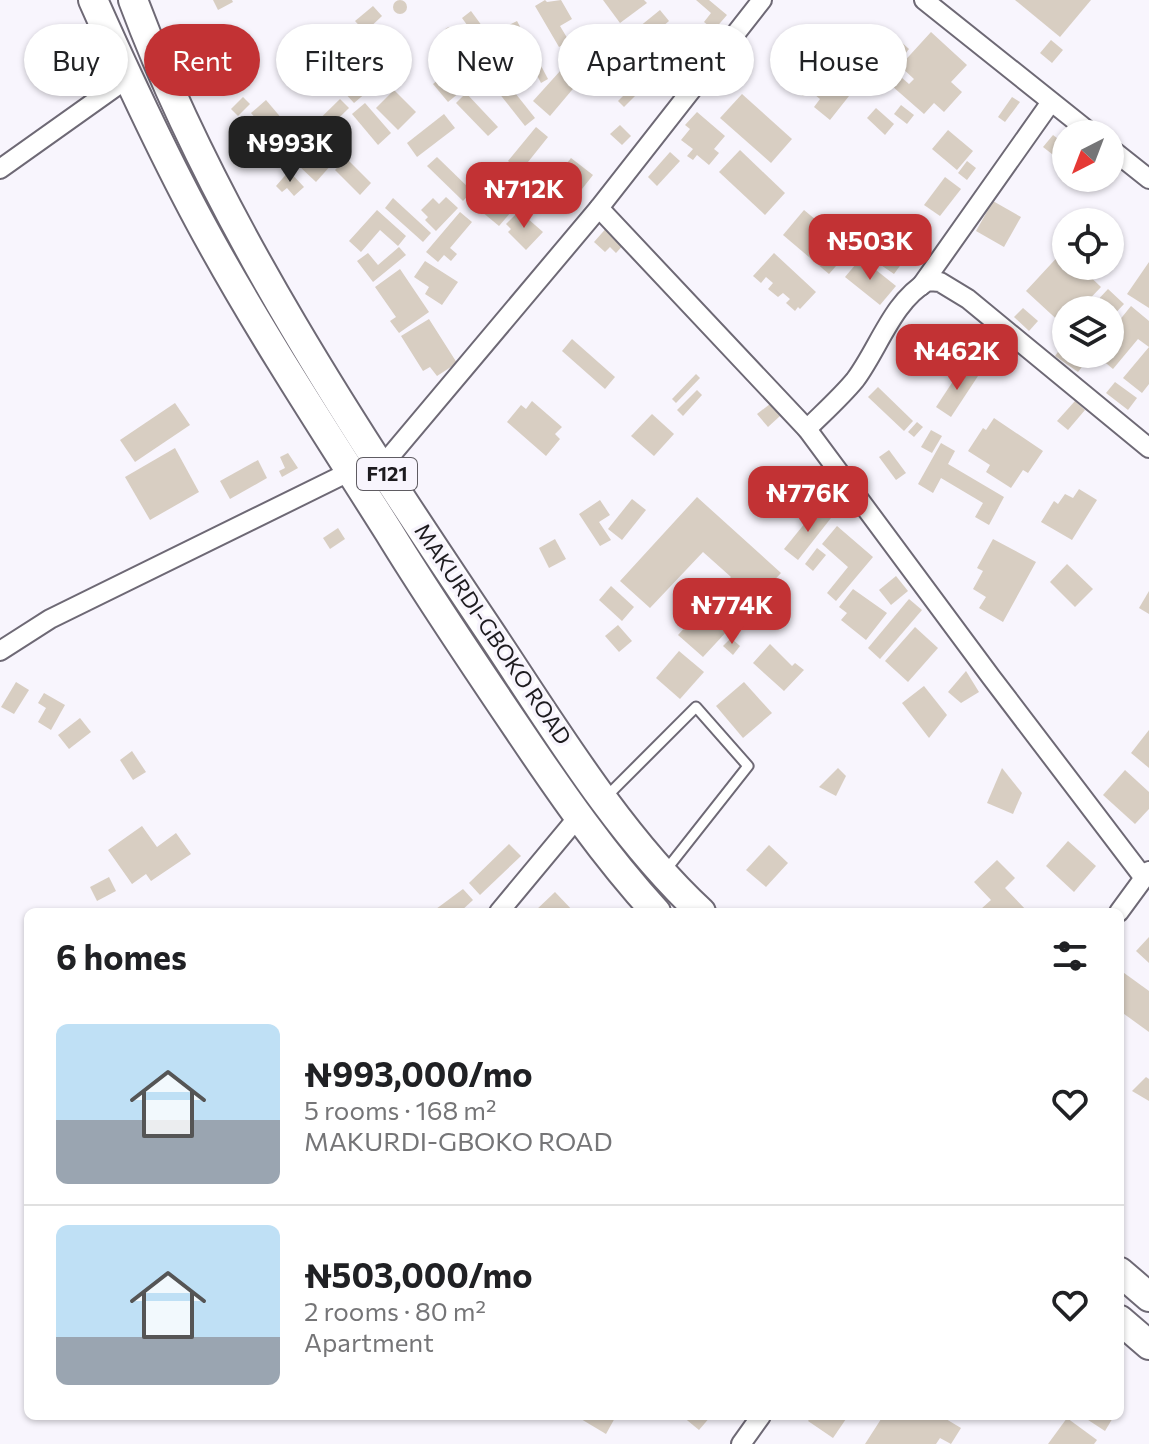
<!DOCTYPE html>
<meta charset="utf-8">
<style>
:root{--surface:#fff;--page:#f6f6f6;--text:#202124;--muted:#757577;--line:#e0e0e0;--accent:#c23234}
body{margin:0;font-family:Commissioner,sans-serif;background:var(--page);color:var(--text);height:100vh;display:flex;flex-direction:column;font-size:30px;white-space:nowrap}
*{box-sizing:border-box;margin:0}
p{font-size:26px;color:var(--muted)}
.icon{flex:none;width:44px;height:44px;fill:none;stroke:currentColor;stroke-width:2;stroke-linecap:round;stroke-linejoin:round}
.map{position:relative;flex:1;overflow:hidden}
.panel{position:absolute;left:24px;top:908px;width:1100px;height:512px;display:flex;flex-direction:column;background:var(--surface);border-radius:12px;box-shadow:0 2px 6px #0004}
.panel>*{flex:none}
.hud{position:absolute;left:24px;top:24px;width:1102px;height:72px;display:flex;gap:16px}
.needle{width:52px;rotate:222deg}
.controls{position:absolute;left:1052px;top:120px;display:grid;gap:16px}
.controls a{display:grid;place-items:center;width:72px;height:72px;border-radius:50%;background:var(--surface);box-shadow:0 2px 6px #0004;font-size:40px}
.price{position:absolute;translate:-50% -68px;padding:0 18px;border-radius:16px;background:var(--accent);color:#fff;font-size:26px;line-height:52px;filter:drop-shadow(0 2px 4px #0008)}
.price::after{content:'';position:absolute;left:50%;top:48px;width:24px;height:18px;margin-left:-12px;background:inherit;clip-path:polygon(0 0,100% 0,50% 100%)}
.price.on{background:#222;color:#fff}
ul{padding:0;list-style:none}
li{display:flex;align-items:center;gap:24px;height:200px;padding:0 32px}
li+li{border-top:2px solid var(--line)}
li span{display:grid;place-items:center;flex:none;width:224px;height:160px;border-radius:12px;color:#555}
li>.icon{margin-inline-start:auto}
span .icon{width:96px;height:96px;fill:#fffc;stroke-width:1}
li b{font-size:34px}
h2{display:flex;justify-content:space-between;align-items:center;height:96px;padding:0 32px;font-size:34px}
.tag{padding:0 28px;border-radius:36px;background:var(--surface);box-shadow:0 2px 6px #0004;font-size:28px;line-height:72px}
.tag.on{background:var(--accent);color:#fff}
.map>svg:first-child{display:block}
.building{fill:#d8cec2}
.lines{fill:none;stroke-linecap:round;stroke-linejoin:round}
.lane-casing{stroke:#6e6975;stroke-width:13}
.street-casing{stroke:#6e6975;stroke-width:22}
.primary-casing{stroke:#6e6975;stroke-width:32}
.lane{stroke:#fff;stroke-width:9}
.street{stroke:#fff;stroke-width:18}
.primary{stroke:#fff;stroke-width:28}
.labels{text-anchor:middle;stroke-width:7;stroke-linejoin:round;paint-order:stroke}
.shield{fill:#f8f5fd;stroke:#5f5c62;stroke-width:2}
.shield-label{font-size:20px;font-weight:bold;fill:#1d1b1f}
.street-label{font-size:22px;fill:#1d1b1f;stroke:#f8f5fd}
</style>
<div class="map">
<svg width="1149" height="1444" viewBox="0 0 1149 1444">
<rect width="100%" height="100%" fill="#f8f5fd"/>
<!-- building -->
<g class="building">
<path d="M 213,0 L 232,0 L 233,2 L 218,10 Z"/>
<path d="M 545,0 L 547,2 L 561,0 L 572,19 L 560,26 L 569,41 L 559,47 L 535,6 Z"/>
<path d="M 603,0 L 644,0 L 647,3 L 620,23 Z"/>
<path d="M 696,0 L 709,0 L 727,15 L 714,30 L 704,22 L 711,13 Z"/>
<path d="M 1015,0 L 1091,0 L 1060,37 Z"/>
<circle cx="400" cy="7" r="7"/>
<path d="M 373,6 L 382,16 L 365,32 L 355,21 Z"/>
<path d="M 660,10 L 669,21 L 648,39 L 639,27 Z"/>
<path d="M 471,11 L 485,30 L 475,36 L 462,18 Z"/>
<path d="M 517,21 L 523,32 L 511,38 L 505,27 Z"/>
<circle cx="450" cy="33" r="6"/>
<path d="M 346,27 L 387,75 L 354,103 L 343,91 L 349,86 L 318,51 Z"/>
<path d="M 217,30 L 228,48 L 214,57 L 203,40 Z"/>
<path d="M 931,32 L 967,65 L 951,82 L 962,92 L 944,112 L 934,103 L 924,114 L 892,86 L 901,77 L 909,84 L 914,79 L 900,66 Z"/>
<path d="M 633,34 L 656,61 L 615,96 L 591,69 Z"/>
<path d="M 1051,40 L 1063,50 L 1052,63 L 1040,53 Z"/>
<path d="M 900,41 L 909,49 L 893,69 L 884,61 Z"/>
<path d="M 478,47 L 493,65 L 448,102 L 433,84 Z"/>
<path d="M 510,57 L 518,68 L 524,64 L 530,73 L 524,77 L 530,85 L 523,90 L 503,62 Z"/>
<path d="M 539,62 L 548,79 L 541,83 L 532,66 Z"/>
<path d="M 814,67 L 819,72 L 823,67 L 844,84 L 840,89 L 849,96 L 830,120 L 814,107 L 820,99 L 809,90 L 803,96 L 800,94 L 811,81 L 806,77 Z"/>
<path d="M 497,70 L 535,118 L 525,126 L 487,78 Z"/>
<path d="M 561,70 L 577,84 L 550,116 L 533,101 Z"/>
<path d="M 631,88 L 637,94 L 624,107 L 618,101 Z"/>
<path d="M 394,90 L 416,112 L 398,130 L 376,108 Z"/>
<path d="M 466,93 L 498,127 L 488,136 L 456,103 Z"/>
<path d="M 742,94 L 792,139 L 771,163 L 720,118 Z"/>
<path d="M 243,97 L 250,104 L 238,116 L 231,109 Z"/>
<path d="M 1012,97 L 1020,102 L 1005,122 L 998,117 Z"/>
<path d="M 340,99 L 349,108 L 306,150 L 297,141 Z"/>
<path d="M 266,100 L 294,133 L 279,145 L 251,113 Z"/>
<path d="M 365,103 L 391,133 L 378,145 L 352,114 Z"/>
<path d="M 901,105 L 914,115 L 907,124 L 894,114 Z"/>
<path d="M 876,108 L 894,124 L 885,135 L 867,118 Z"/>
<path d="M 697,112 L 725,136 L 714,149 L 719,153 L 709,165 L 697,155 L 693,160 L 687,156 L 693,149 L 681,140 L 690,129 L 685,125 Z"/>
<path d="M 444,114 L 455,128 L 417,157 L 407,143 Z"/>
<path d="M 620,125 L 631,136 L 622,145 L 610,134 Z"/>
<path d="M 536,127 L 548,137 L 528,162 L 543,175 L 536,184 L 508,161 Z"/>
<path d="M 948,130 L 973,151 L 957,170 L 932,149 Z"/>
<path d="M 1053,135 L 1066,145 L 1066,165 L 1043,147 Z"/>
<path d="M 322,140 L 340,155 L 316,182 L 299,166 Z"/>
<path d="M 740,150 L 785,193 L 765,215 L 719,172 Z"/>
<path d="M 670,152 L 680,161 L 657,186 L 648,177 Z"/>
<path d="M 437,157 L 472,191 L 463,201 L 427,166 Z"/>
<path d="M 346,158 L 371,183 L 360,195 L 335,170 Z"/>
<path d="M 571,158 L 593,175 L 582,189 L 560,172 Z"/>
<path d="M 967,161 L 976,168 L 967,180 L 958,173 Z"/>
<path d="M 289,171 L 304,187 L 294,196 L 287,188 L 282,192 L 276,186 Z"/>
<path d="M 945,177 L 961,189 L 940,216 L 924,205 Z"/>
<path d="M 483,187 L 511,212 L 499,226 L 470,202 Z"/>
<path d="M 446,197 L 458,208 L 436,231 L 425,220 L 428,217 L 421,210 L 433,198 L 439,204 Z"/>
<path d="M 393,198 L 431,233 L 423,242 L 385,208 Z"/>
<path d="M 993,201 L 1021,217 L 1004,247 L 976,231 Z"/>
<path d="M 377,210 L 406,236 L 398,246 L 380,230 L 361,252 L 349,241 Z"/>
<path d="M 804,210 L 851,249 L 829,274 L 783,235 Z"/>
<path d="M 519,211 L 543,232 L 526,250 L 508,232 L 511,229 L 506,224 Z"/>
<path d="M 460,212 L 472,222 L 450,248 L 457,254 L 451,261 L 444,255 L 438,262 L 426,252 Z"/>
<path d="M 609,225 L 626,242 L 616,253 L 610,247 L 605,252 L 594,242 Z"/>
<path d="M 913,225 L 924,233 L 894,274 L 875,261 L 886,247 L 893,251 Z"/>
<path d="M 399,247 L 406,255 L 373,282 L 357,261 L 368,253 L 378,265 Z"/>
<path d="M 1063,251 L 1066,254 L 1066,266 L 1079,266 L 1101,287 L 1079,310 L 1066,310 L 1064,326 L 1026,291 Z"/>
<path d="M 774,253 L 816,292 L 800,309 L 798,307 L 795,311 L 786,303 L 790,299 L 783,293 L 778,297 L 768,289 L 773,283 L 766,277 L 761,283 L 753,276 Z"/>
<path d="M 861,258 L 896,286 L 880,305 L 845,277 Z"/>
<path d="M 425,261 L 458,282 L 442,305 L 425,294 L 429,287 L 414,277 Z"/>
<path d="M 1149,262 L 1149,308 L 1127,294 Z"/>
<path d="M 400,269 L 429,312 L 399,333 L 390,321 L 396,317 L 375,287 Z"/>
<path d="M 1108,289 L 1124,304 L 1110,319 L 1110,310 L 1101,310 L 1094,304 Z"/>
<path d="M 1131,306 L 1149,321 L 1149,384 L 1142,393 L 1123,378 L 1149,347 L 1138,339 L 1113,369 L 1095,354 L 1110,354 L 1110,332 Z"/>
<path d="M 1023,308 L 1038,321 L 1029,331 L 1014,317 Z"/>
<path d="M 429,319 L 457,363 L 437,376 L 430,367 L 423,371 L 401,336 Z"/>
<path d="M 572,339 L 615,377 L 605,389 L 562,351 Z"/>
<path d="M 1066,341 L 1066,354 L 1082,354 L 1088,359 L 1078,372 L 1055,356 Z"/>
<path d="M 963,366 L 978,376 L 951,417 L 936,407 Z"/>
<path d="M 696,374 L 700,378 L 676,403 L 672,399 Z"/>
<path d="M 1115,382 L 1137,398 L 1128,410 L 1106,393 Z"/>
<path d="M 878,387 L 913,421 L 904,431 L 868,397 Z"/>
<path d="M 697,390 L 702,395 L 683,416 L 677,410 Z"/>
<path d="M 532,401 L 562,427 L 555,434 L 560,439 L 546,456 L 507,422 L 521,405 L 526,409 Z"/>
<path d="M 1075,401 L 1085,410 L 1068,430 L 1057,421 Z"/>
<path d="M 175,403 L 190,425 L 135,462 L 120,440 Z"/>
<path d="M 770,404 L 780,416 L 768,427 L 757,414 Z"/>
<path d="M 652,414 L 674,434 L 654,456 L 631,436 Z"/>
<path d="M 994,418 L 1043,451 L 1028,473 L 1023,470 L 1011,488 L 986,472 L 990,465 L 968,451 L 983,428 L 986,430 Z"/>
<path d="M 917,422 L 923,427 L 914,437 L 908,432 Z"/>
<path d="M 931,430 L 942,436 L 932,453 L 921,447 Z"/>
<path d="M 941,443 L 955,451 L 948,464 L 1004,497 L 989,525 L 975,517 L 983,503 L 941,478 L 933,493 L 918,484 Z"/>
<path d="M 175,448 L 199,492 L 150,520 L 125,477 Z"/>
<path d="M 889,450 L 906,473 L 896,480 L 879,457 Z"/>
<path d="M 288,453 L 298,468 L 282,477 L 279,471 L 285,468 L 280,457 Z"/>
<path d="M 258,460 L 267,478 L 230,499 L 220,481 Z"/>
<path d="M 1079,489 L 1097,500 L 1072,540 L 1041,522 L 1054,501 L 1058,504 L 1065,494 L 1073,498 Z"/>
<path d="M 697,497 L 781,573 L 703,657 L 678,635 L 731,577 L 703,552 L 650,608 L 620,581 Z"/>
<path d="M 632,499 L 646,510 L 622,540 L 608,529 Z"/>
<path d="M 600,500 L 610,515 L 599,522 L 611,540 L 600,546 L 579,514 Z"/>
<path d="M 818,507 L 831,518 L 798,560 L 784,549 Z"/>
<path d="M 837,526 L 873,557 L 836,601 L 827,593 L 848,567 L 822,544 Z"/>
<path d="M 338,528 L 345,539 L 330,549 L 323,538 Z"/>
<path d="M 555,539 L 566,559 L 549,568 L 539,548 Z"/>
<path d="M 993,539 L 1036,562 L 1003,622 L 979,608 L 986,597 L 973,589 L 983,571 L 977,568 Z"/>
<path d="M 817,548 L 826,555 L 813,571 L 805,564 Z"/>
<path d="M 1067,564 L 1093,589 L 1075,607 L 1050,582 Z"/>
<path d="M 896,576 L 908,591 L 891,605 L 879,590 Z"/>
<path d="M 611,586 L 634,607 L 622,621 L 599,600 Z"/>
<path d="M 853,589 L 887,613 L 866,640 L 841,620 L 847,613 L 839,607 Z"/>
<path d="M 1149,591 L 1149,614 L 1139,608 Z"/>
<path d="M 909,599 L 922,610 L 880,659 L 868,648 Z"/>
<path d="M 618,625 L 632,641 L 619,652 L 605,636 Z"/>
<path d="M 915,627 L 938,648 L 908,682 L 885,661 Z"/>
<path d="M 731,638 L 740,646 L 733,655 L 723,646 Z"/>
<path d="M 770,644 L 792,666 L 795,663 L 804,670 L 784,691 L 753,663 Z"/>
<path d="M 679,651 L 704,672 L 680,699 L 656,678 Z"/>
<path d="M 966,671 L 979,692 L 961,703 L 948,692 Z"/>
<path d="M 16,682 L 29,690 L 14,714 L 1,707 Z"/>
<path d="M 744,682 L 772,713 L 743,738 L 716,706 Z"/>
<path d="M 924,686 L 947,715 L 929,738 L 902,703 Z"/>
<path d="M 44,693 L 65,705 L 51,730 L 38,722 L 46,708 L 38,703 Z"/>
<path d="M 80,718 L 91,732 L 69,749 L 58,735 Z"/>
<path d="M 1149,730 L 1149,768 L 1131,753 Z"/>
<path d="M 132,751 L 146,772 L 133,780 L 120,760 Z"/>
<path d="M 838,768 L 846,776 L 836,796 L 819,787 Z"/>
<path d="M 1002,768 L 1022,793 L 1013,814 L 987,803 Z"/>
<path d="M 1125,770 L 1149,792 L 1149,809 L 1135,824 L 1103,795 Z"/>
<path d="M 142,826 L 157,847 L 176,833 L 191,854 L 151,881 L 146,874 L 132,884 L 108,850 Z"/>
<path d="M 1068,841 L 1096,866 L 1074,892 L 1046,866 Z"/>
<path d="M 509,844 L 521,856 L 480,895 L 469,883 Z"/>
<path d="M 769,845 L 788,863 L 766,887 L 746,870 Z"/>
<path d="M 997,860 L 1015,878 L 1005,888 L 1028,912 L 983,912 L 981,909 L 991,900 L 974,882 Z"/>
<path d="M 109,877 L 116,891 L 97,901 L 90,887 Z"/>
<path d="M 463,889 L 473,900 L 460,912 L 432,912 Z"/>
<path d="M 555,892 L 574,912 L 534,912 Z"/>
<path d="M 1149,937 L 1149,963 L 1136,951 Z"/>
<path d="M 1120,970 L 1149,991 L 1149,1032 L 1120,1011 Z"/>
<path d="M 1146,1077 L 1149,1079 L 1149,1101 L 1132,1091 Z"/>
<path d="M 576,1416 L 616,1416 L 606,1434 Z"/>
<path d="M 682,1416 L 711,1416 L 699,1430 Z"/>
<path d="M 812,1416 L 848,1416 L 833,1438 L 808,1421 Z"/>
<path d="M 883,1416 L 941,1416 L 961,1428 L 951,1444 L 940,1438 L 936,1444 L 865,1444 Z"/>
<path d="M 1082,1416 L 1114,1416 L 1105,1431 Z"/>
<path d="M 1067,1418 L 1097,1440 L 1094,1444 L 1048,1444 Z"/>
</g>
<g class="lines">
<!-- lane casing -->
<g class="lane-casing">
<path id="lane" d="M 607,796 L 696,707 L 748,766 L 666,870"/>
</g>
<!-- street casing -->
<g class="street-casing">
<g id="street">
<path d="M 924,0 L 1092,134"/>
<path d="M 1110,148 L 1149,179"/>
<path d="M 0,169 L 128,78"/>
<path d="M 599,208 L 807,429 L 991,677 L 1144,878"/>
<path d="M 921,286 L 1051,102"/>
<path d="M 807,429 C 823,413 841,397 855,380 C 879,348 892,302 928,281 L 940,282 L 968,299 L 1149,448"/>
<path d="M 382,466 L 599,208 L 762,0"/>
<path d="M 0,651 L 50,619 L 351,471"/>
<path d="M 499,912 L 578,817"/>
<path d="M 1119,912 L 1149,871"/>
<path d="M 741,1444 L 761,1416"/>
</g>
</g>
<!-- primary casing -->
<g class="primary-casing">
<g id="primary">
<path d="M 93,0 C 130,83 168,165 212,244 C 267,343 329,437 389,532 C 430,599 474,664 518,729 C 561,793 604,855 656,912"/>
<path d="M 133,0 C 216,222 358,435 490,632 C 552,725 619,836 701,912"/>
<path d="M 1120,1272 L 1149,1297"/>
<path d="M 1120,1320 L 1149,1345"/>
</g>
</g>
<!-- lane -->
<use href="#lane" class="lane"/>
<!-- street -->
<use href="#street" class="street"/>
<!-- primary -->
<use href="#primary" class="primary"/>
</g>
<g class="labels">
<!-- shield labels -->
<rect class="shield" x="357" y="458" width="60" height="32" rx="6"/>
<g class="shield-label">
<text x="387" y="481">F121</text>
</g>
<!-- street labels -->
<g class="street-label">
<text transform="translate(493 634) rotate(56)" y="8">MAKURDI-GBOKO ROAD</text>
</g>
</g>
</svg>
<div class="controls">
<a><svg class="needle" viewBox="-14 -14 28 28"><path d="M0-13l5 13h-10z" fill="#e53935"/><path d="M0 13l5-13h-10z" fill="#757577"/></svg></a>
<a><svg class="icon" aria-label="locate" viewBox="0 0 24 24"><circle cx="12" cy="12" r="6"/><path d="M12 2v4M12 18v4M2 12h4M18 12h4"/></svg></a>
<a><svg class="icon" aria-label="layers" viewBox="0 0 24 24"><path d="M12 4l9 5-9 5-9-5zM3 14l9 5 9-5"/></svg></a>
</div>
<b class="price on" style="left:290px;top:184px">₦993K</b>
<b class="price" style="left:524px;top:230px">₦712K</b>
<b class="price" style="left:870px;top:282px">₦503K</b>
<b class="price" style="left:957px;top:392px">₦462K</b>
<b class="price" style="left:808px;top:534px">₦776K</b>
<b class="price" style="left:732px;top:646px">₦774K</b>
<div class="hud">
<a class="tag">Buy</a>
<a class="tag on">Rent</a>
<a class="tag">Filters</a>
<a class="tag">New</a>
<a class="tag">Apartment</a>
<a class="tag">House</a>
</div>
<section class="panel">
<h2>6 homes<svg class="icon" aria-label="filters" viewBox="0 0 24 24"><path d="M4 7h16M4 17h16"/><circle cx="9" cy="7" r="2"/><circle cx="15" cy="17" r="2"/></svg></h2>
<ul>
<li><span style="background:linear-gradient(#bfe0f5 60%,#9aa5b1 0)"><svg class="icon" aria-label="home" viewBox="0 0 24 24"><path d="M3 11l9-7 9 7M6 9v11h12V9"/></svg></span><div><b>₦993,000/mo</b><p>5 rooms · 168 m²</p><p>MAKURDI-GBOKO ROAD</p></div><svg class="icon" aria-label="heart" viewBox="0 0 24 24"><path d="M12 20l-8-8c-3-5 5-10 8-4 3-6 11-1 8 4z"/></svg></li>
<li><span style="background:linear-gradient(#bfe0f5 70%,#9aa5b1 0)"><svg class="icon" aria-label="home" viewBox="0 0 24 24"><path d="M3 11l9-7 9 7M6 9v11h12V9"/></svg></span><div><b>₦503,000/mo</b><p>2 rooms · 80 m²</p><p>Apartment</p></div><svg class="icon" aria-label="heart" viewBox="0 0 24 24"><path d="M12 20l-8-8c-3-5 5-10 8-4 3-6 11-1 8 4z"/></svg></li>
</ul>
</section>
</div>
